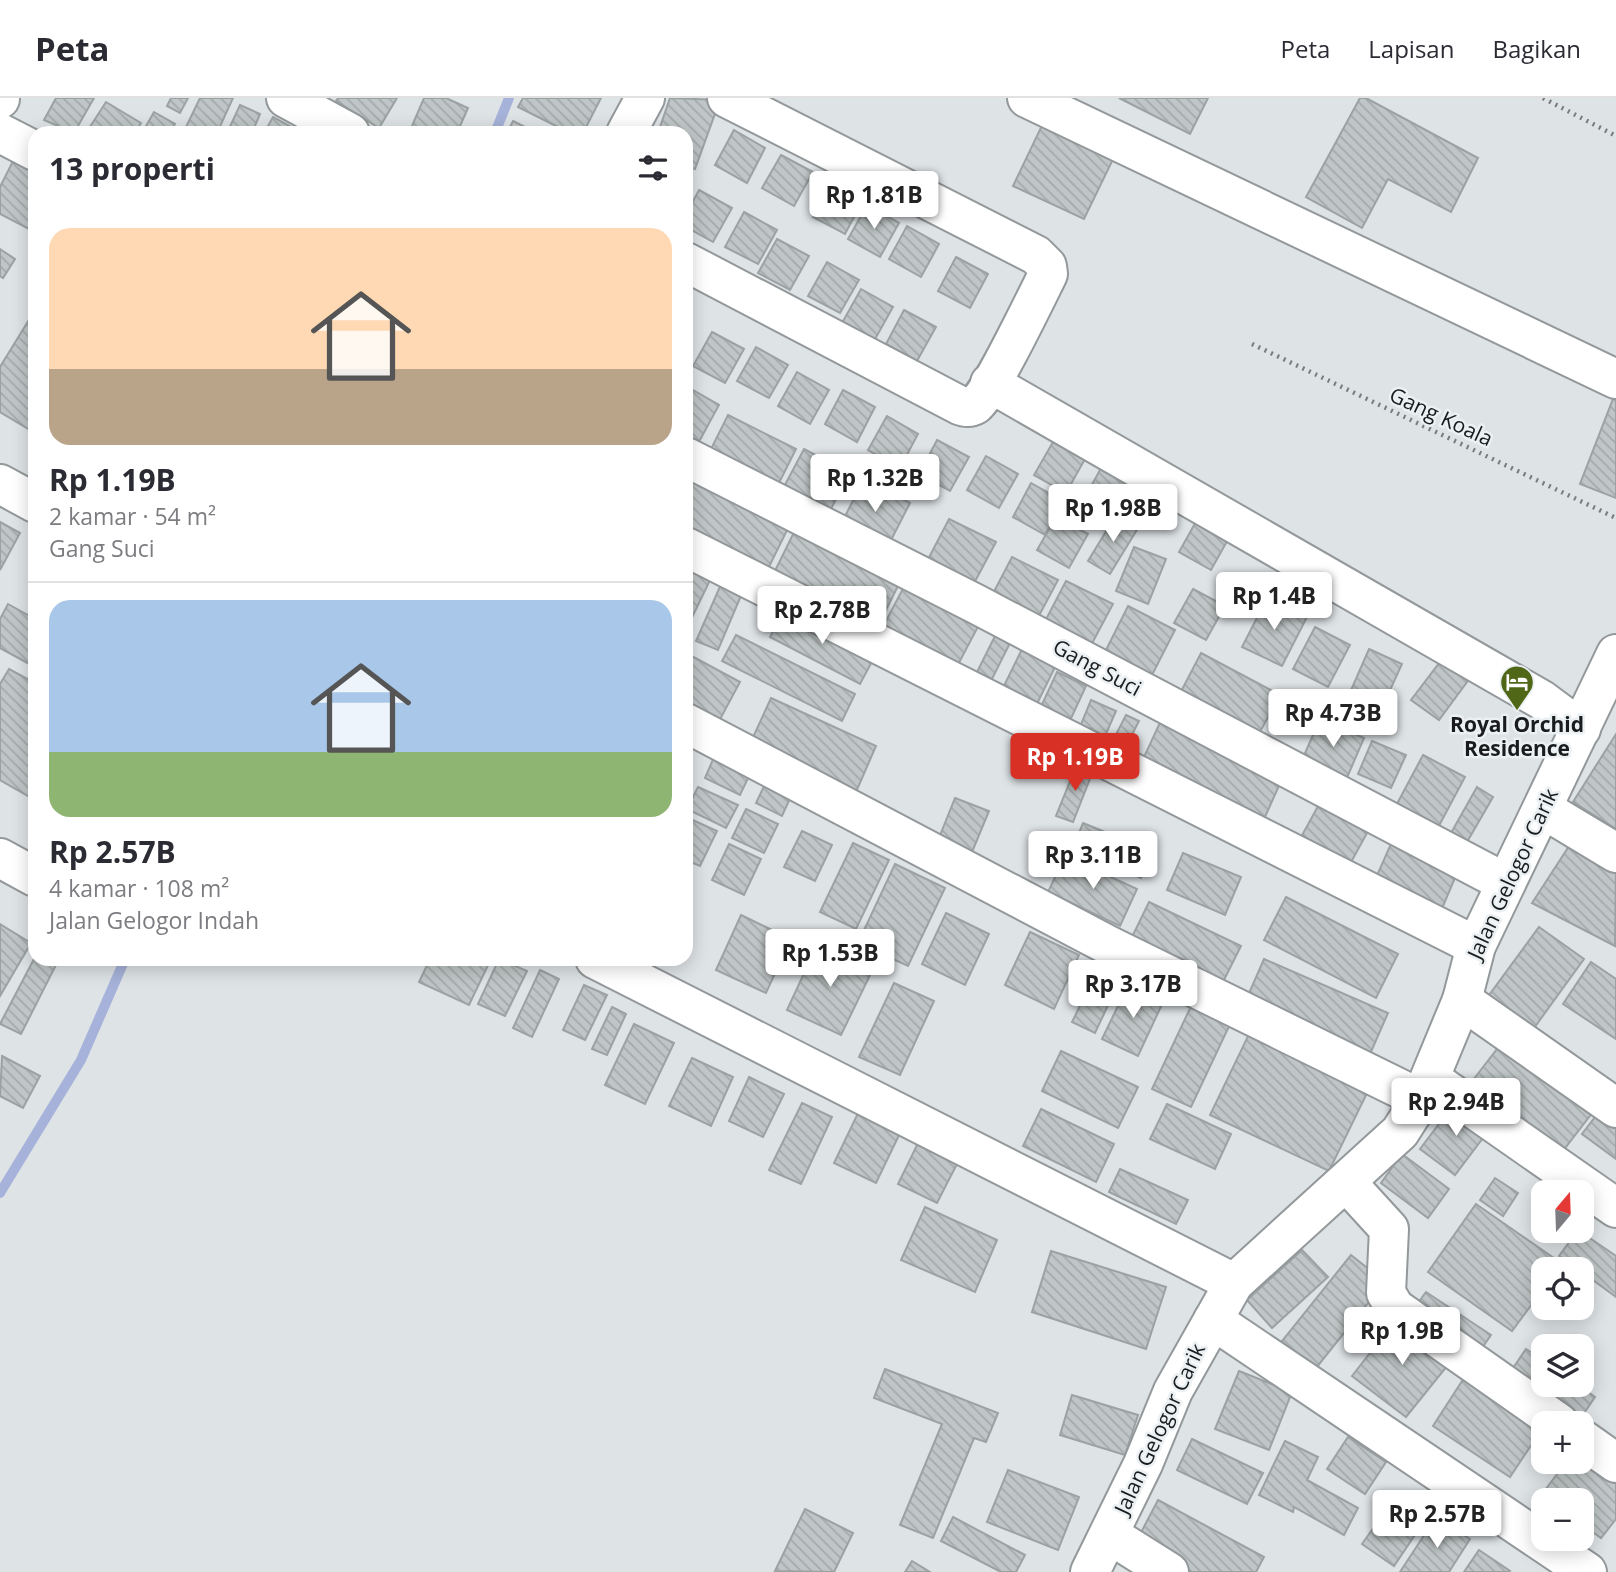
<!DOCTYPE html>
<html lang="id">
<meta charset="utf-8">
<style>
:root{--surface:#fff;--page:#f7f7f7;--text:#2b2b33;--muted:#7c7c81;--line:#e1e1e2;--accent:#d93025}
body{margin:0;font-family:"Open Sans",sans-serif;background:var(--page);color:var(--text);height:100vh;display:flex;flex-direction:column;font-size:26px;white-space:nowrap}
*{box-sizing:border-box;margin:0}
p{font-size:23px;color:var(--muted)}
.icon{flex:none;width:38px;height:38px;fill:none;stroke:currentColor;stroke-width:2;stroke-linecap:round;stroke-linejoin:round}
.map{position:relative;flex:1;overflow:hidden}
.panel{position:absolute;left:28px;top:28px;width:665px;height:840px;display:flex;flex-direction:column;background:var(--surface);border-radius:21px;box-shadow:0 4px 18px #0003}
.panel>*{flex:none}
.needle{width:46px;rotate:19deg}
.controls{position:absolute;left:1531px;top:1082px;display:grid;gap:14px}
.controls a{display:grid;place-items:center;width:63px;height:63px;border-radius:14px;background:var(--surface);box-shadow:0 4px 18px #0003;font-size:35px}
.price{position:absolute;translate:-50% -60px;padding:0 16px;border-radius:7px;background:#fff;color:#222;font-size:23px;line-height:46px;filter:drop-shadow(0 2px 4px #0008)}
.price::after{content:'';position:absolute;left:50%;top:42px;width:21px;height:16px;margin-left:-10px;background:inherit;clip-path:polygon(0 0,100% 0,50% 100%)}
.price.on{background:var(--accent);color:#fff}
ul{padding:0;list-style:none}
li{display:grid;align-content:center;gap:14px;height:371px;padding:0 21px}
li+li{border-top:2px solid var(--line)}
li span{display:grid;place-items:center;height:217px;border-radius:21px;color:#555}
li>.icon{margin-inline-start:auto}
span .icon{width:126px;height:126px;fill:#fffc;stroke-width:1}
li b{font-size:30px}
h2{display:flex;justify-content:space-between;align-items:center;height:84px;padding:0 21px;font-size:30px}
header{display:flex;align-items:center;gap:42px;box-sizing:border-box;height:98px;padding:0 35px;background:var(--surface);border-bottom:2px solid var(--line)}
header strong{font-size:33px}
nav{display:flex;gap:38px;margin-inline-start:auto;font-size:24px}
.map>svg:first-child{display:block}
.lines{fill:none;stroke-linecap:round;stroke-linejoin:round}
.stream{stroke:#a6b2d9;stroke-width:10}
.building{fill:url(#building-back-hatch);stroke:#9ca2a3;stroke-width:2}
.minor-casing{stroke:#93989a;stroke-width:42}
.path{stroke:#787c7e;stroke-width:4.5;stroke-dasharray:2 5;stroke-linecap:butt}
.minor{stroke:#fff;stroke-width:38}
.labels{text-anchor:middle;stroke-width:5;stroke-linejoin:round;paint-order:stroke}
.street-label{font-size:21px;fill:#191b1c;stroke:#ebf0f3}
.poi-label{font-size:21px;font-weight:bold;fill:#191b1c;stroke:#ebf0f3}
</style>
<header>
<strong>Peta</strong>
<nav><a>Peta</a><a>Lapisan</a><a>Bagikan</a></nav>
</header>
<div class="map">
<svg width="1616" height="1474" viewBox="0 0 1616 1474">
<defs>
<pattern id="building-back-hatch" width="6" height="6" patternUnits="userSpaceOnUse" patternTransform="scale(1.75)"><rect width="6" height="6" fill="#c0c6c7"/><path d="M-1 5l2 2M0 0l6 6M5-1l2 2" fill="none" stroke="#a4aaaa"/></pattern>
</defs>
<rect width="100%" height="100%" fill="#dee3e6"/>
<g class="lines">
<!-- stream -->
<g class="stream">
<path d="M 495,35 L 509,0"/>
<path d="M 0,1095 L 81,962 L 125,861"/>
</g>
</g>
<!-- building -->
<g class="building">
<path d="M 56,0 L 94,0 L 74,35 L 44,22 Z"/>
<path d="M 171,0 L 188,0 L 180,15 L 167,8 Z"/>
<path d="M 200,0 L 233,0 L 217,35 L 200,35 L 186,29 Z"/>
<path d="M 338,0 L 397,0 L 379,30 L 336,3 Z"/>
<path d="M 424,0 L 446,0 L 468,10 L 457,35 L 409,35 Z"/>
<path d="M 523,0 L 601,0 L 583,35 L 570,35 L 518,9 Z"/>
<path d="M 670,0 L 720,2 L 695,71 L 686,68 L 686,35 L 658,35 Z"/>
<path d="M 1119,0 L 1208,0 L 1190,36 Z"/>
<path d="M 1360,0 L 1366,0 L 1478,60 L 1451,114 L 1388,81 L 1362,130 L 1306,99 Z"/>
<path d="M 106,4 L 141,25 L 135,35 L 86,35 Z"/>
<path d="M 240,7 L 260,16 L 252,35 L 227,35 Z"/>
<path d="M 154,14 L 175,26 L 170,35 L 142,35 Z"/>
<path d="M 273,19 L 302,35 L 264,35 Z"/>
<path d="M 1046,19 L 1117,53 L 1084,121 L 1013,88 Z"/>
<path d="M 513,23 L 537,35 L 507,35 Z"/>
<path d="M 734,32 L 765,50 L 747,85 L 715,67 Z"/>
<path d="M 781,57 L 813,74 L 794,108 L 762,90 Z"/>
<path d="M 13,63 L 35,74 L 35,134 L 0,116 L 0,89 Z"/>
<path d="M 831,85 L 863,102 L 845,136 L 813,119 Z"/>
<path d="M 699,92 L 732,110 L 713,144 L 686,129 L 686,116 Z"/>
<path d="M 867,107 L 899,125 L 880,159 L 848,141 Z"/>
<path d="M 744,114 L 777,132 L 758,166 L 725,149 Z"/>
<path d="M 907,128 L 939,146 L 921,179 L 889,161 Z"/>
<path d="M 777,141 L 809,158 L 790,192 L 758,175 Z"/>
<path d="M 0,151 L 15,161 L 3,180 L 0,178 Z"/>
<path d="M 956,159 L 988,176 L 970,210 L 938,193 Z"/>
<path d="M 827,164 L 859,182 L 840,215 L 808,198 Z"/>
<path d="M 861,191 L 893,209 L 874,243 L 842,225 Z"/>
<path d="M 35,212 L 35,335 L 0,314 L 0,269 Z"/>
<path d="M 904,212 L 936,229 L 917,263 L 886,246 Z"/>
<path d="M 712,234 L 744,251 L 725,285 L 693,268 Z"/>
<path d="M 756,249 L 788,267 L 769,300 L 737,283 Z"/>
<path d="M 797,274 L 829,292 L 810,326 L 778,308 Z"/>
<path d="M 686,288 L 719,307 L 695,351 L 686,345 Z"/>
<path d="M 843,292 L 875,309 L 857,344 L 825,326 Z"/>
<path d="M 1616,293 L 1616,400 L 1580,386 Z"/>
<path d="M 728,317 L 796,351 L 776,391 L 708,357 Z"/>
<path d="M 887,318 L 918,336 L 900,370 L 868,352 Z"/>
<path d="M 937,342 L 969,359 L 950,393 L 919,376 Z"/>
<path d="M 1053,344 L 1085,361 L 1066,395 L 1034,377 Z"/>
<path d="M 804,351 L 850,375 L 825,422 L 779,398 Z"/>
<path d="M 986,358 L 1018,376 L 999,410 L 967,392 Z"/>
<path d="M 1107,359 L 1140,376 L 1121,410 L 1089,392 Z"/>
<path d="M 686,363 L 795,416 L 763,481 L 686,443 Z"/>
<path d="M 864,381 L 910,405 L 886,452 L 840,428 Z"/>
<path d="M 1031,385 L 1063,403 L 1045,437 L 1013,419 Z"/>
<path d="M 1116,417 L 1138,430 L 1110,476 L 1088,463 Z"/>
<path d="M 1056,419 L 1088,436 L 1069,470 L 1037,452 Z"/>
<path d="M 801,420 L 906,472 L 872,540 L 767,489 Z"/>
<path d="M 1198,420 L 1230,438 L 1211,472 L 1179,454 Z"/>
<path d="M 949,421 L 996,444 L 971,491 L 925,467 Z"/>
<path d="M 0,424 L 20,435 L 0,472 Z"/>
<path d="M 1134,449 L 1166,461 L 1148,506 L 1116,493 Z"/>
<path d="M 1012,459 L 1058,482 L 1033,529 L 988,505 Z"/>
<path d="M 686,465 L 712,478 L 686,532 Z"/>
<path d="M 908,481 L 982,521 L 951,580 L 877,540 Z"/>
<path d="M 1066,483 L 1113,506 L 1088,553 L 1042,529 Z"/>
<path d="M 722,484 L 743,493 L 718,552 L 696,543 Z"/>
<path d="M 1193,491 L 1225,508 L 1206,542 L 1174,525 Z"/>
<path d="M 1267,500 L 1307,519 L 1282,568 L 1242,549 Z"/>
<path d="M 8,506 L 35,521 L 33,568 L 0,550 L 0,521 Z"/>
<path d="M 1128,508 L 1175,532 L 1151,579 L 1104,556 Z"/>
<path d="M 785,511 L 875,558 L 860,586 L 770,539 Z"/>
<path d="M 1315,529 L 1350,547 L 1328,589 L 1293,571 Z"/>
<path d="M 998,532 L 1013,539 L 992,581 L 977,574 Z"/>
<path d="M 736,537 L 855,596 L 842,623 L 722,563 Z"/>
<path d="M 1024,547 L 1058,563 L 1034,612 L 1000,596 Z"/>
<path d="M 1369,551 L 1402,566 L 1380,614 L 1348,599 Z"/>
<path d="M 686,555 L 740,584 L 717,627 L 686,610 Z"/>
<path d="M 1201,555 L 1280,597 L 1254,645 L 1176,603 Z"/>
<path d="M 1443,560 L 1470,580 L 1439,622 L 1411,602 Z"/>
<path d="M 9,571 L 35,585 L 35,702 L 0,682 L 0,586 Z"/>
<path d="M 1057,574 L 1086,588 L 1068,627 L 1039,613 Z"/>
<path d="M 771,600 L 876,648 L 856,694 L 750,646 Z"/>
<path d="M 1091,602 L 1116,613 L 1099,652 L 1075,641 Z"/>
<path d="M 1164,616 L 1286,672 L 1260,730 L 1137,674 Z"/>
<path d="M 1126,617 L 1139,623 L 1121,658 L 1108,652 Z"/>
<path d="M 1320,621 L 1364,640 L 1346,682 L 1302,662 Z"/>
<path d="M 1616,636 L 1616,731 L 1573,704 Z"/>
<path d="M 1372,643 L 1406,657 L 1391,690 L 1358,676 Z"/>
<path d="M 1423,657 L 1465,679 L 1433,739 L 1391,717 Z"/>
<path d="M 714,659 L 750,676 L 740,697 L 705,680 Z"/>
<path d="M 1077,666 L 1093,673 L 1073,724 L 1056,718 Z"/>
<path d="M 767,682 L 793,694 L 782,718 L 756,705 Z"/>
<path d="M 698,689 L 738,707 L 726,730 L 687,711 Z"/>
<path d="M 1477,689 L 1493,699 L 1463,751 L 1447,742 Z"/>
<path d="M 1323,699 L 1372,726 L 1344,777 L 1295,750 Z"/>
<path d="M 955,700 L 989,713 L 970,759 L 937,745 Z"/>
<path d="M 746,711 L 778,726 L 764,755 L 732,740 Z"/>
<path d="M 686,719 L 717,733 L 700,768 L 686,762 Z"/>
<path d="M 1083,725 L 1151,753 L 1141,780 L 1072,752 Z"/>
<path d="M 802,733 L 832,747 L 815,783 L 784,769 Z"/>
<path d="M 1394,739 L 1460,768 L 1438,820 L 1371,791 Z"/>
<path d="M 1575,739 L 1616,766 L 1615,848 L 1532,805 Z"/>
<path d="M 853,745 L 889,762 L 856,831 L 820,814 Z"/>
<path d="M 729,746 L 761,761 L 744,797 L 712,782 Z"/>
<path d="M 1183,755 L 1241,779 L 1225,817 L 1167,792 Z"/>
<path d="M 1065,758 L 1137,791 L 1120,828 L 1048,794 Z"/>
<path d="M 895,766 L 945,790 L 908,868 L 858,845 Z"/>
<path d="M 1286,799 L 1398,856 L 1376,900 L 1264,842 Z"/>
<path d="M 1149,804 L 1241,848 L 1222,886 L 1130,843 Z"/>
<path d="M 946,815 L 989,836 L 965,887 L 922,866 Z"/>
<path d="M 741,817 L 791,841 L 766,895 L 716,872 Z"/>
<path d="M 0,826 L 31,845 L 0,898 Z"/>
<path d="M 1539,829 L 1584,861 L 1529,937 L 1484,904 Z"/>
<path d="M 1030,834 L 1079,857 L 1054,911 L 1005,887 Z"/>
<path d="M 818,845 L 873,871 L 841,937 L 787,912 Z"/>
<path d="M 35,859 L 57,865 L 21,936 L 0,926 Z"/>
<path d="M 430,861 L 491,861 L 469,907 L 419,884 Z"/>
<path d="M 499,861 L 527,873 L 505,918 L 478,906 Z"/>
<path d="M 1264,861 L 1388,915 L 1367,963 L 1243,909 Z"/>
<path d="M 1591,864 L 1616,881 L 1616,941 L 1563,906 Z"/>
<path d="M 540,872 L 559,881 L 532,939 L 513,930 Z"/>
<path d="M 1096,875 L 1118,886 L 1095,935 L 1072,924 Z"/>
<path d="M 894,885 L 934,903 L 900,977 L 859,959 Z"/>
<path d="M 1129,885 L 1164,902 L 1138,958 L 1102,941 Z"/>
<path d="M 584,887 L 607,897 L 585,942 L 563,932 Z"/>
<path d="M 1193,904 L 1232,922 L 1191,1009 L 1152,991 Z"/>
<path d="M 612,909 L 626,916 L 607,957 L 592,951 Z"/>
<path d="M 634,926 L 674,945 L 645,1006 L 605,987 Z"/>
<path d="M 1250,934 L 1369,991 L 1329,1073 L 1210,1017 Z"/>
<path d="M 1504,942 L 1596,1010 L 1562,1054 L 1470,986 Z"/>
<path d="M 1061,953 L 1138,989 L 1118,1030 L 1042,993 Z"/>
<path d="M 2,958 L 40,978 L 23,1010 L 0,998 Z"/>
<path d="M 692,960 L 733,979 L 711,1028 L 669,1008 Z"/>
<path d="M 749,979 L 784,996 L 763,1039 L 729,1023 Z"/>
<path d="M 1457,1002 L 1492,1028 L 1455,1077 L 1420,1051 Z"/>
<path d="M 802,1005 L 832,1019 L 801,1086 L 769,1072 Z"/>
<path d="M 1167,1006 L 1231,1036 L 1215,1071 L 1150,1041 Z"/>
<path d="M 1602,1010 L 1616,1021 L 1616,1061 L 1582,1036 Z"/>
<path d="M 860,1011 L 902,1031 L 876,1085 L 834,1065 Z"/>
<path d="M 1041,1011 L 1114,1046 L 1096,1084 L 1023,1048 Z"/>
<path d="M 918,1045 L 958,1064 L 937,1105 L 898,1086 Z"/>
<path d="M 1402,1056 L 1449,1091 L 1428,1120 L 1381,1085 Z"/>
<path d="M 1120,1071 L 1188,1102 L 1176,1126 L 1109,1094 Z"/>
<path d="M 1495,1080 L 1518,1095 L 1503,1118 L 1480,1102 Z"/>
<path d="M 1476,1106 L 1561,1165 L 1557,1171 L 1544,1171 L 1544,1190 L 1512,1233 L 1428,1174 Z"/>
<path d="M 925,1109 L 997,1142 L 975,1194 L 901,1162 Z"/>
<path d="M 1578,1132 L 1616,1158 L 1616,1199 L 1582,1174 L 1582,1171 L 1559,1158 Z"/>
<path d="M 1302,1152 L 1328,1179 L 1272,1230 L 1247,1202 Z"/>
<path d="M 1051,1153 L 1166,1189 L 1146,1251 L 1032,1214 Z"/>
<path d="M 1351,1157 L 1385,1184 L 1312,1275 L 1278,1248 Z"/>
<path d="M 1426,1194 L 1491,1237 L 1477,1257 L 1412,1213 Z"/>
<path d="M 1398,1219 L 1452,1262 L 1406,1319 L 1352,1278 Z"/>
<path d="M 1526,1251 L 1544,1263 L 1544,1286 L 1577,1286 L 1595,1299 L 1578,1324 L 1509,1276 Z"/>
<path d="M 885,1271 L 998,1315 L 986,1344 L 974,1340 L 933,1440 L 900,1427 L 942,1326 L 874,1300 Z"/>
<path d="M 1239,1273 L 1292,1294 L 1269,1352 L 1215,1331 Z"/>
<path d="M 1466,1277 L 1544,1328 L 1510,1379 L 1433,1328 Z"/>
<path d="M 1072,1297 L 1138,1317 L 1125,1357 L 1060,1337 Z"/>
<path d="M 1348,1339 L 1386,1364 L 1365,1396 L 1327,1371 Z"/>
<path d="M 1192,1341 L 1263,1375 L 1247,1406 L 1177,1372 Z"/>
<path d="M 1285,1343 L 1318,1359 L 1307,1382 L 1358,1410 L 1344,1437 L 1294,1409 L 1293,1414 L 1259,1397 Z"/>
<path d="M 1567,1363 L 1582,1363 L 1616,1383 L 1616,1421 L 1601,1440 L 1582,1426 L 1582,1402 L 1550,1402 L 1542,1396 Z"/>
<path d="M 1008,1372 L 1079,1399 L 1058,1452 L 987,1424 Z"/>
<path d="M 1394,1401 L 1425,1422 L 1394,1468 L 1362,1446 Z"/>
<path d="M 1158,1402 L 1264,1459 L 1256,1474 L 1192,1474 L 1136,1444 Z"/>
<path d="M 805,1411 L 853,1435 L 834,1474 L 775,1473 Z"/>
<path d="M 953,1419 L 1025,1457 L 1016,1474 L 1001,1474 L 941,1443 Z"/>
<path d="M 1436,1419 L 1470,1441 L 1449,1474 L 1400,1474 Z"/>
<path d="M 1479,1452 L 1510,1473 L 1509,1474 L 1464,1474 Z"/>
<path d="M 912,1463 L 930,1474 L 905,1474 Z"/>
</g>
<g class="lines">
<!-- minor casing -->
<g class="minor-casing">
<g id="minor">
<path d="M 286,0 L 350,35"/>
<path d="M 1027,0 L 1616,281"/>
<path d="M 0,1 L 0,0"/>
<path d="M 0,35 L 35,53"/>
<path d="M 626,35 L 645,0"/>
<path d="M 686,164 L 959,307 C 964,309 970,310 975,307 C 989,298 1037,198 1048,176 L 1047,168 L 1036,157 L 727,0"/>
<path d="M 990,285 L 1542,602 L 1581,631"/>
<path d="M 686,359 L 976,506 L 1506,785"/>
<path d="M 0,386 L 35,405"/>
<path d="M 686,449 L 1476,848"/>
<path d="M 686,625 L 1110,848 L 1421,1001"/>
<path d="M 1543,711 L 1616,755"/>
<path d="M 0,760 L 35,779"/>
<path d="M 595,861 L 1234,1185"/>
<path d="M 1462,902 L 1616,1010"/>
<path d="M 1431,981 L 1616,1110"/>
<path d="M 1347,1085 L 1389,1131 L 1386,1195 L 1395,1210 L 1559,1325"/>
<path d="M 1213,1222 L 1587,1474"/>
<path d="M 1582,1341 L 1616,1365"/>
<path d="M 1110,1437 L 1169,1474"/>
<path d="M 1090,1474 L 1143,1366 L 1173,1293 L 1234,1185 L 1400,1034 L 1421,1001 L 1462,902 L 1476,848 L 1616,556"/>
</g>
</g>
<!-- path -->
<g class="path">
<path d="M 1543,0 L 1616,38"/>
<path d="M 1252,246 L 1616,420"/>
</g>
<!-- minor -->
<use href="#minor" class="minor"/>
</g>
<!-- icons -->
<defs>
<g id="hotel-pin" transform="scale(1.75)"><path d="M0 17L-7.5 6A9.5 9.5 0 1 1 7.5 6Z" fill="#4f6716" stroke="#ebf0f3"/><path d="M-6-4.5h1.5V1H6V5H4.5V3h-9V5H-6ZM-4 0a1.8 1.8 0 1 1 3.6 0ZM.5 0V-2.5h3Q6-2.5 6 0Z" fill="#fff"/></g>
</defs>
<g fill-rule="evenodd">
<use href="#hotel-pin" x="1517" y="584"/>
</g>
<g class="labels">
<!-- street labels -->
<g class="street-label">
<text transform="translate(1441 319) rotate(25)" y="7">Gang Koala</text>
<text transform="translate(1097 570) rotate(28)" y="7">Gang Suci</text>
<text transform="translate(1513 776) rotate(-65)" y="7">Jalan Gelogor Carik</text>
<text transform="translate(1160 1331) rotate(-65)" y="7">Jalan Gelogor Carik</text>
</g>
<!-- poi labels -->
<g class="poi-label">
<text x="1517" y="634">Royal Orchid<tspan x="1517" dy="24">Residence</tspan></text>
</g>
</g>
</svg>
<div class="controls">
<a><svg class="needle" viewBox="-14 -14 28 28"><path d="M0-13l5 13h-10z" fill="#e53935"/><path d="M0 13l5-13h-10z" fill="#7c7c81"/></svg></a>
<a><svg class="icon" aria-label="locate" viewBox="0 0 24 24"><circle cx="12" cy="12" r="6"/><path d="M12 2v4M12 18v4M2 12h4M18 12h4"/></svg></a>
<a><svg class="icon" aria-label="layers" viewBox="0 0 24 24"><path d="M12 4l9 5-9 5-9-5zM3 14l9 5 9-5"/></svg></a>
<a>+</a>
<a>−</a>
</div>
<b class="price" style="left:874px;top:133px">Rp 1.81B</b>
<b class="price" style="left:875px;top:416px">Rp 1.32B</b>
<b class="price" style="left:1113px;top:446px">Rp 1.98B</b>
<b class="price" style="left:1274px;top:534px">Rp 1.4B</b>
<b class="price" style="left:822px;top:548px">Rp 2.78B</b>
<b class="price" style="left:1333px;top:651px">Rp 4.73B</b>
<b class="price on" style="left:1075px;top:695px">Rp 1.19B</b>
<b class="price" style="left:1093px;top:793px">Rp 3.11B</b>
<b class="price" style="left:830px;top:891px">Rp 1.53B</b>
<b class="price" style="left:1133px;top:922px">Rp 3.17B</b>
<b class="price" style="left:1456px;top:1040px">Rp 2.94B</b>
<b class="price" style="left:1402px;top:1269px">Rp 1.9B</b>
<b class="price" style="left:1437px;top:1452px">Rp 2.57B</b>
<section class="panel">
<h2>13 properti<svg class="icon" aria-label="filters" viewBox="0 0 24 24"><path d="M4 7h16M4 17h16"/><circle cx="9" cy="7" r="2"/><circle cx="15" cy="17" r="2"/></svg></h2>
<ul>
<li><span style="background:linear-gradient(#ffd9b3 65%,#b9a48a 0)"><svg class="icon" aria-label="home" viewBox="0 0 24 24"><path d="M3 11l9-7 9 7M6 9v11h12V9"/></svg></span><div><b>Rp 1.19B</b><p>2 kamar · 54 m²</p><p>Gang Suci</p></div></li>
<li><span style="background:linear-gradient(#a9c7e8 70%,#8fb573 0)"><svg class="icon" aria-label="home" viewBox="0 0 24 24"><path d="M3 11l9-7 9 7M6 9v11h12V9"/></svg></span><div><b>Rp 2.57B</b><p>4 kamar · 108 m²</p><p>Jalan Gelogor Indah</p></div></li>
</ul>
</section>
</div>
